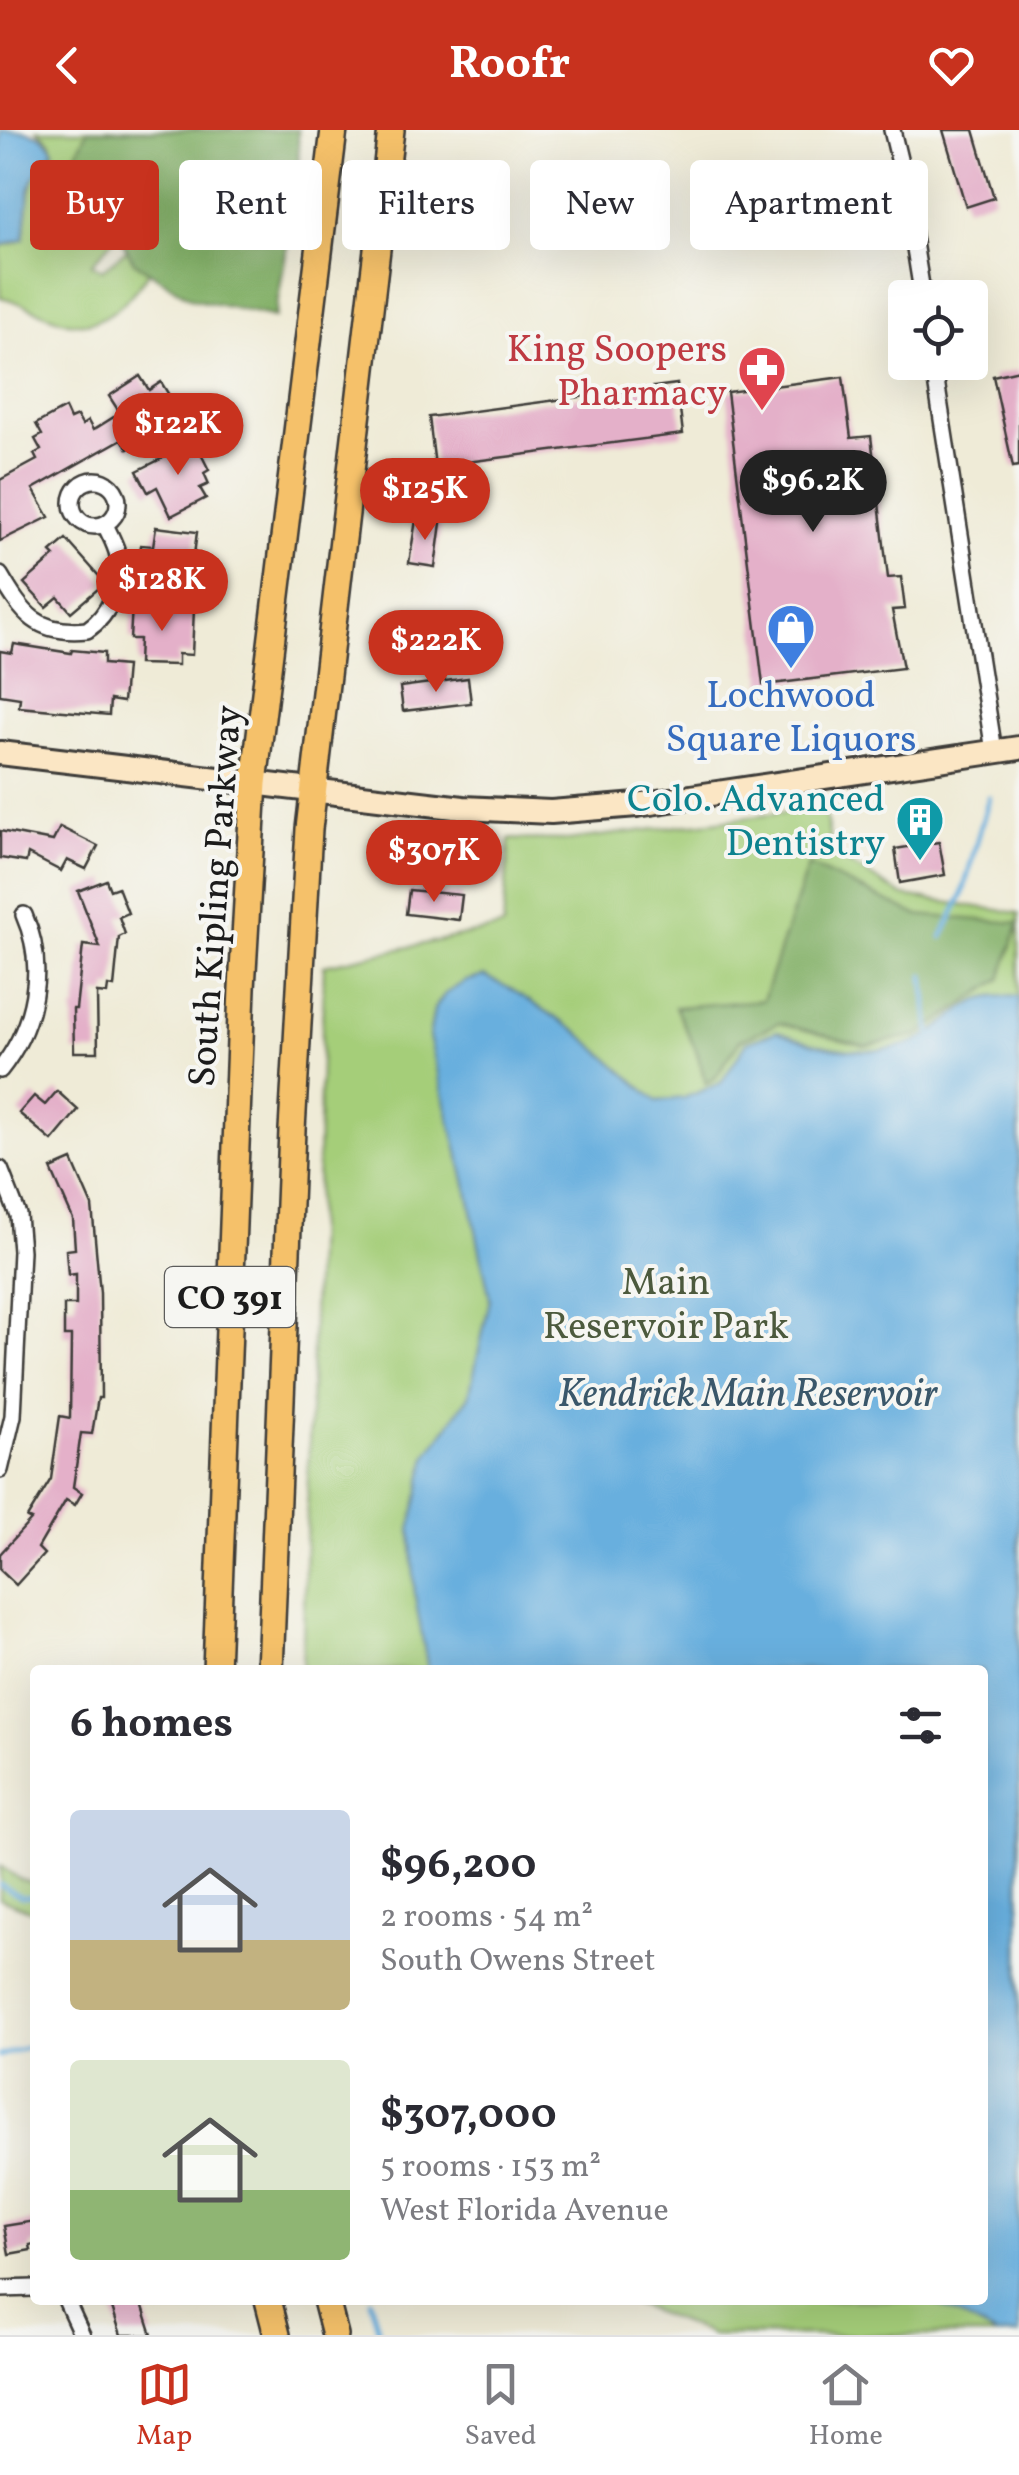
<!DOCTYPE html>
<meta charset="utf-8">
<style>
:root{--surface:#fff;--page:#f7f7f7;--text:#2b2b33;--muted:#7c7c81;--line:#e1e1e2;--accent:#c8321e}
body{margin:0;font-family:Vollkorn,serif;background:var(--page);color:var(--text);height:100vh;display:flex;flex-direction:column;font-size:38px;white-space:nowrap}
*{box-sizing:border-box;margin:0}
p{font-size:32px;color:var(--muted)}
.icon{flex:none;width:55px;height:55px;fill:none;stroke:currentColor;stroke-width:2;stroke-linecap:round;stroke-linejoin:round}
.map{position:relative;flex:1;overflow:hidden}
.panel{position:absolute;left:30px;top:1535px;width:958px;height:640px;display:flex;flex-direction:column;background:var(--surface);border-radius:10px;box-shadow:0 10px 40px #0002}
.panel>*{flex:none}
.top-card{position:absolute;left:30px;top:30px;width:960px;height:90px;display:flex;gap:20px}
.buttons{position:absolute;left:888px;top:150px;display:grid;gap:20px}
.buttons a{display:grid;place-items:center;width:100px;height:100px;border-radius:10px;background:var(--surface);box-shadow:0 10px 40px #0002;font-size:50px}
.price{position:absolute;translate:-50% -85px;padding:0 22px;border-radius:35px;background:var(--accent);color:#fff;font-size:32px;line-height:65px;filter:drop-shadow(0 2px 5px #0008)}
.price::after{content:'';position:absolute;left:50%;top:60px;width:30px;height:22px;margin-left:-15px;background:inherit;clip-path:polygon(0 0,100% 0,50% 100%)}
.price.current{background:#222;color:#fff}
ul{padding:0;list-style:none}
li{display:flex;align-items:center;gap:30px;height:250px;padding:0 40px}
li span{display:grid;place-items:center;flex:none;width:280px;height:200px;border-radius:10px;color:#555}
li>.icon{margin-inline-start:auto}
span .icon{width:120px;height:120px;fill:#fffc;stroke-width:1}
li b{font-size:42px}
h2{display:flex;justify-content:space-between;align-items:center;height:120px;padding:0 40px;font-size:42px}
.chip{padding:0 35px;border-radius:10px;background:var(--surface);box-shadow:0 10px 40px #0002;font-size:35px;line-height:90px}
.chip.current{background:var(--accent);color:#fff}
header{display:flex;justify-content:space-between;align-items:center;height:130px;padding:0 40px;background:var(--accent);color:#fff;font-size:45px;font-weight:700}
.tabs{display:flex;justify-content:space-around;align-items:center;height:140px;border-top:2px solid var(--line);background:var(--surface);font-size:28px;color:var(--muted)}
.tabs a{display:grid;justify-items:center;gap:5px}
.tabs .current{color:var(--accent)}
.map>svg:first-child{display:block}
.green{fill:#a5ce79;stroke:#60754a;stroke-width:2.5}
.forest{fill:#84b169;stroke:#506642;stroke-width:2.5}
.water{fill:#67afde;stroke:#42667d;stroke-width:2.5}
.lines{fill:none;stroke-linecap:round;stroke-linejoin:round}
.stream{stroke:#67afde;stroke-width:5}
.building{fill:#e4b0c9}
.street-casing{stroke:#3c3b38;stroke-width:20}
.secondary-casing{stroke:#3c3b38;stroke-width:28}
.primary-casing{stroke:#3c3b38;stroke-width:30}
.street{stroke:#fff;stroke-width:15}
.secondary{stroke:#fbe6c4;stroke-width:22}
.primary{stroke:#f5c16b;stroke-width:25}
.labels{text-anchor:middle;stroke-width:8;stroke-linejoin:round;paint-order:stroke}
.shield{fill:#f6f6f2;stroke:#5d5d5c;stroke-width:2.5}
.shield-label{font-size:35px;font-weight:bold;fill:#1c1c1c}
.health-label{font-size:38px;fill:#be3a42;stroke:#f6f6f2;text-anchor:end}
.shop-label{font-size:38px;fill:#366cbe;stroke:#f6f6f2}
.culture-label{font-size:38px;fill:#0d838f;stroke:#f6f6f2;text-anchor:end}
.street-label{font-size:38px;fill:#1c1c1c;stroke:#f6f6f2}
.park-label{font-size:38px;fill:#4c5a3d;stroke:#f6f6f2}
.water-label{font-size:40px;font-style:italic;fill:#3a576a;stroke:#f6f6f2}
</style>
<header><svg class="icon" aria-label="back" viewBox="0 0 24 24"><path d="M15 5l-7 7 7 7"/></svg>Roofr<svg class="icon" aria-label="heart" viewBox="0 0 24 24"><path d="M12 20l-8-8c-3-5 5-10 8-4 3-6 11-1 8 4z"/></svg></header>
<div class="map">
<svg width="1019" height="2205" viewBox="0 0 1019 2205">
<rect width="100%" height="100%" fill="#f6f6f2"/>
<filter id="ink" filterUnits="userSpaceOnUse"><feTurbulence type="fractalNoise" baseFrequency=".01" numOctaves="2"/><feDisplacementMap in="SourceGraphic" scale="20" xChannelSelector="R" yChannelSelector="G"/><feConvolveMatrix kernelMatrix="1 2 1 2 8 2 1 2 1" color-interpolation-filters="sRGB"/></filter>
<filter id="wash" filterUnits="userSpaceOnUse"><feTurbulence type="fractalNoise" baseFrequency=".0048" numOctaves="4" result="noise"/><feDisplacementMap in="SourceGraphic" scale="40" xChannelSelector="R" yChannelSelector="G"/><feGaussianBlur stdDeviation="2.25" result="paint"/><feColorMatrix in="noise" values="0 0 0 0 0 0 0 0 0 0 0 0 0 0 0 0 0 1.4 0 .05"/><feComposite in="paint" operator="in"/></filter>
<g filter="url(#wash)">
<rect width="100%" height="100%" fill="#efebd7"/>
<!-- green -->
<g class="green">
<path d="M 37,0 L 168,0 L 124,97 L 92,134 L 102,140 L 154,97 L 169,114 C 145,146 115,203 68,192 C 44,186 24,172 0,167 L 0,116 L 18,112 L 24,105 L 26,78 L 35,43 L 54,21 L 50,11 Z"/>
<path d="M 824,678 L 833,724 L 904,766 L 1019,783 L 1019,2205 L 712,2205 L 625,2170 L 982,2170 L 982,1540 L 302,1540 L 324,835 L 503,797 L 509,709 L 567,710 Z"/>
<path d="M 0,1736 L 20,1749 L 35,1754 L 35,1782 L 0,1769 Z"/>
</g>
<!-- forest -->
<g class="forest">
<path d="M 88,0 L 298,0 L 299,46 L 275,187 L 192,169 L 134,132 L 75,27 Z"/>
<path d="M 808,735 L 917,785 L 1019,793 L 1001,849 L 918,905 L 865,916 L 779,893 L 740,910 L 716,947 L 706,954 L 696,920 L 675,877 L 763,870 Z"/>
</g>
<!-- water -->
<g class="water">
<path d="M 0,0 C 23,0 44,0 54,21 L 40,35 L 30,57 L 24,109 L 0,116 Z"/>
<path d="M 484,846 L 511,859 L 578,902 L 657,971 L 684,968 L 721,953 L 747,912 L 777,901 C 820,919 877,931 922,908 C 962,886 966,861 1019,867 L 1019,2205 L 997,2205 L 930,2170 L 982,2170 L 982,1540 L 428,1540 L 415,1467 L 411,1400 L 427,1326 L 469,1266 L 490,1169 L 469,1066 L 429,907 L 434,879 L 445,864 L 466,851 Z"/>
</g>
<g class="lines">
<!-- stream -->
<g class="stream">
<path d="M 942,807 L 962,766 L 989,667"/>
<path d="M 924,846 L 930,902"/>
<path d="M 0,1755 L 22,1767 L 35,1766"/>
<path d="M 0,1926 L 35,1914"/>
<path d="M 370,2170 L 380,2205"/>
</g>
</g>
<g id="blocks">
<!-- building -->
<g class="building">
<path d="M 943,0 L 974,0 L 994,68 L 966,77 Z"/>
<path d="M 1019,240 L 1019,336 L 1013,337 L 993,246 Z"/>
<path d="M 140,246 L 149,260 L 161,252 L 182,286 L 128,319 L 122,309 L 33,359 L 49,387 L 0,411 L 0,350 L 37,330 L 34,324 L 41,320 L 35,309 L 42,305 L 36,294 L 65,278 L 70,289 L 77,286 L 82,295 L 88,291 L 93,300 L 120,283 L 109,266 Z"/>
<path d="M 843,247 L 851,308 L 871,306 L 888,448 L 901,447 L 905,479 L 892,480 L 903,538 L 763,555 L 727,262 Z"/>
<path d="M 677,254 L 683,304 L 435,336 L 429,287 Z"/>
<path d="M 195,312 L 209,340 L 204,343 L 209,354 L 200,358 L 206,368 L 171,386 L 157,357 L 148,362 L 137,341 Z"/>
<path d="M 416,390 L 441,393 L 435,437 L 409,433 Z"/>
<path d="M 156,397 L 197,402 L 194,425 L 205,426 L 200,459 L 136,451 L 141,415 L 153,416 Z"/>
<path d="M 66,409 L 105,453 L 71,482 L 58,467 L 46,477 L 24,453 L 55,426 L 51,422 Z"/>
<path d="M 132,476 L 194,478 L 192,525 L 178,524 L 178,535 L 138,534 L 139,509 L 130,509 Z"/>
<path d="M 14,514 L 71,523 L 72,520 L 104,523 L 104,534 L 126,536 L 123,572 L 110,570 L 109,585 L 19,577 L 20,568 L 0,565 L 0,521 L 12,523 Z"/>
<path d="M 468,548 L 471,573 L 403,581 L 400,557 Z"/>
<path d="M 60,697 L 98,716 L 86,739 L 67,730 L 61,741 L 28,724 L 26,732 L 0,728 L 0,701 L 53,711 Z"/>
<path d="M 939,712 L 945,745 L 900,753 L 895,719 Z"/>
<path d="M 106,750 L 110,760 L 118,757 L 128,783 L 119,787 L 125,804 L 119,807 L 114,857 L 108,856 L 107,864 L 97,863 L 98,922 L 74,922 L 73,879 L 76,879 L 83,815 L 100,817 L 78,761 Z"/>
<path d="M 409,760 L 462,765 L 459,790 L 406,784 Z"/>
<path d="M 57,961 L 78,980 L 52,1011 L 19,983 L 34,966 L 45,975 Z"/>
<path d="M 72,1030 L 92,1076 L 100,1163 L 101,1268 L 98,1268 L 92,1304 L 81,1303 L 73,1357 L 82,1363 L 75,1375 L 66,1370 L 38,1418 L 44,1424 L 16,1455 L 0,1440 L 0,1424 L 31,1390 L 27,1388 L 51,1349 L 60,1286 L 70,1288 L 71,1206 L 64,1206 L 64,1175 L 76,1175 L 76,1144 L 68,1145 L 66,1120 L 75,1119 L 73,1089 L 51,1039 Z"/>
<path d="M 35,2091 L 35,2114 L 30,2115 L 31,2120 L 9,2124 L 4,2096 Z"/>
<path d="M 125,2170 L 141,2170 L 152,2205 L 121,2205 L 111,2174 Z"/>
</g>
</g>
</g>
<g filter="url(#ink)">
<use href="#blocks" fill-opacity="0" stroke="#3c3b38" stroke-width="2.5"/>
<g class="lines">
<!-- street casing -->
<g class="street-casing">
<g id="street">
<path d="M 892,0 L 904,50 L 923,168"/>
<path d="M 933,232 L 994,621"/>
<circle cx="95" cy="373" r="23"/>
<path d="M 0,445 C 23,484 37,505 87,500 C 110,485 122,454 118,426 C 116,415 109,404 105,394"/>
<path d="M 0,940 C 35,896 47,837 24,785"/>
<path d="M 0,1039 L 18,1085 L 21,1121 L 13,1286 L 0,1340"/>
<path d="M 0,2159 L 35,2158"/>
<path d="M 66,2170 L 82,2205"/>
</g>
</g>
<!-- secondary casing -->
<g class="secondary-casing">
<path id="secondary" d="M 0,623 L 463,678 L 551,682 L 637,675 L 1019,618"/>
</g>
<!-- primary casing -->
<g class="primary-casing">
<g id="primary">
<path d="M 216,1540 L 242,858 L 254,653 L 334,0"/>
<path d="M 270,1540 L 292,1000 L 309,699 L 391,0"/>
<path d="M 268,2170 L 277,2205"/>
<path d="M 326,2170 L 335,2205"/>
</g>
</g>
<!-- street -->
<use href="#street" class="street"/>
<!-- secondary -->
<use href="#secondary" class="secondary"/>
<!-- primary -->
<use href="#primary" class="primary"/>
</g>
</g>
<!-- icons -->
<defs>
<g id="pharmacy-pin" transform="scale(2.5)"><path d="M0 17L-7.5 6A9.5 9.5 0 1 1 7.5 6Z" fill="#e0444e" stroke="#f6f6f2"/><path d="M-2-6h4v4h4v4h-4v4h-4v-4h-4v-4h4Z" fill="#fff"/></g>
<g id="shop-pin" transform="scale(2.5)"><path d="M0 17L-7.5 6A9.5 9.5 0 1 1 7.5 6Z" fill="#3f7fe0" stroke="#f6f6f2"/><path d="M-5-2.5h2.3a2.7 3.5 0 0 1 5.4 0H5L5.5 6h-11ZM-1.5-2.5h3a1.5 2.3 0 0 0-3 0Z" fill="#fff"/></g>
<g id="building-pin" transform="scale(2.5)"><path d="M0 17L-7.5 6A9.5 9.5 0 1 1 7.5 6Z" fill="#0f9aa8" stroke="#f6f6f2"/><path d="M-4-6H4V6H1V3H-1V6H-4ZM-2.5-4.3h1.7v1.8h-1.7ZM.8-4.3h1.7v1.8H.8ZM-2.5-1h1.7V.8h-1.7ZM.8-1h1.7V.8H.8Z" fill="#fff"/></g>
</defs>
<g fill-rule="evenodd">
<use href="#pharmacy-pin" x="762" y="240"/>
<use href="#shop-pin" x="791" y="498"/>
<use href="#building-pin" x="920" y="690"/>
</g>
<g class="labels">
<!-- shield labels -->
<rect class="shield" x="165" y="1137" width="130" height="60" rx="8"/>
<g class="shield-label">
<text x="230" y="1179">CO 391</text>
</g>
<!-- health labels -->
<g class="health-label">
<text x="727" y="231">King Soopers<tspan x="727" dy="44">Pharmacy</tspan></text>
</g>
<!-- shop labels -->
<g class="shop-label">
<text x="791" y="577">Lochwood<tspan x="791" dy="44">Square Liquors</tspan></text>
</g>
<!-- culture labels -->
<g class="culture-label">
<text x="885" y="681">Colo. Advanced<tspan x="885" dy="44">Dentistry</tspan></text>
</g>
<!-- street labels -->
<g class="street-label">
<text transform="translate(214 766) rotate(-86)" y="13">South Kipling Parkway</text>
</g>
<!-- park labels -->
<g class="park-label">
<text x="666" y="1164">Main<tspan x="666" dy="44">Reservoir Park</tspan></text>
</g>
<!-- water labels -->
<g class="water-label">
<text x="748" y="1276">Kendrick Main Reservoir</text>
</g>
</g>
</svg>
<div class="buttons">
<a><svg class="icon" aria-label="locate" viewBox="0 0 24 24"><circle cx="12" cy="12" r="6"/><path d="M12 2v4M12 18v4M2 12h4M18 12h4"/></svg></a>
</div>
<b class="price" style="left:178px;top:348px">$122K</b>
<b class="price current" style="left:813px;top:405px">$96.2K</b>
<b class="price" style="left:425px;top:413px">$125K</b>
<b class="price" style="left:162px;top:504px">$128K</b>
<b class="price" style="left:436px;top:565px">$222K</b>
<b class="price" style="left:434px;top:775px">$307K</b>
<div class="top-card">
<a class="chip current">Buy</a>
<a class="chip">Rent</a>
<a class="chip">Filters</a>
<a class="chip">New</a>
<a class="chip">Apartment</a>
</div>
<section class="panel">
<h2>6 homes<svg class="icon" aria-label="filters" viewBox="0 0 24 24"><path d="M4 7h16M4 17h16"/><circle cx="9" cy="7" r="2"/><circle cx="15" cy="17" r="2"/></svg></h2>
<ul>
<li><span style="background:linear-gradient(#c9d6e8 65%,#c2b280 0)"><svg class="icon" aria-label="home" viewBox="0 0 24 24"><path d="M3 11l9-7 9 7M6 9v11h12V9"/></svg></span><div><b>$96,200</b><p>2 rooms · 54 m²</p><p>South Owens Street</p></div></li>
<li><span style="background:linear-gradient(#dfe7d0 65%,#8fb573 0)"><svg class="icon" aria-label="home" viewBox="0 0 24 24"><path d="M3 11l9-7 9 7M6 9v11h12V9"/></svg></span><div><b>$307,000</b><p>5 rooms · 153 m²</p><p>West Florida Avenue</p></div></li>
</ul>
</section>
</div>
<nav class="tabs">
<a class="current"><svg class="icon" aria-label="map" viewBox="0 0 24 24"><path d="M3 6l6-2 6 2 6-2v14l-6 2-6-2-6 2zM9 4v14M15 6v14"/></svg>Map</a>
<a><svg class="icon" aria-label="saved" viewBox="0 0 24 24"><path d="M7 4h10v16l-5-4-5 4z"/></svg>Saved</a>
<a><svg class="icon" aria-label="home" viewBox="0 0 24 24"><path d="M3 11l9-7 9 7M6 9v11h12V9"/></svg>Home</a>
</nav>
